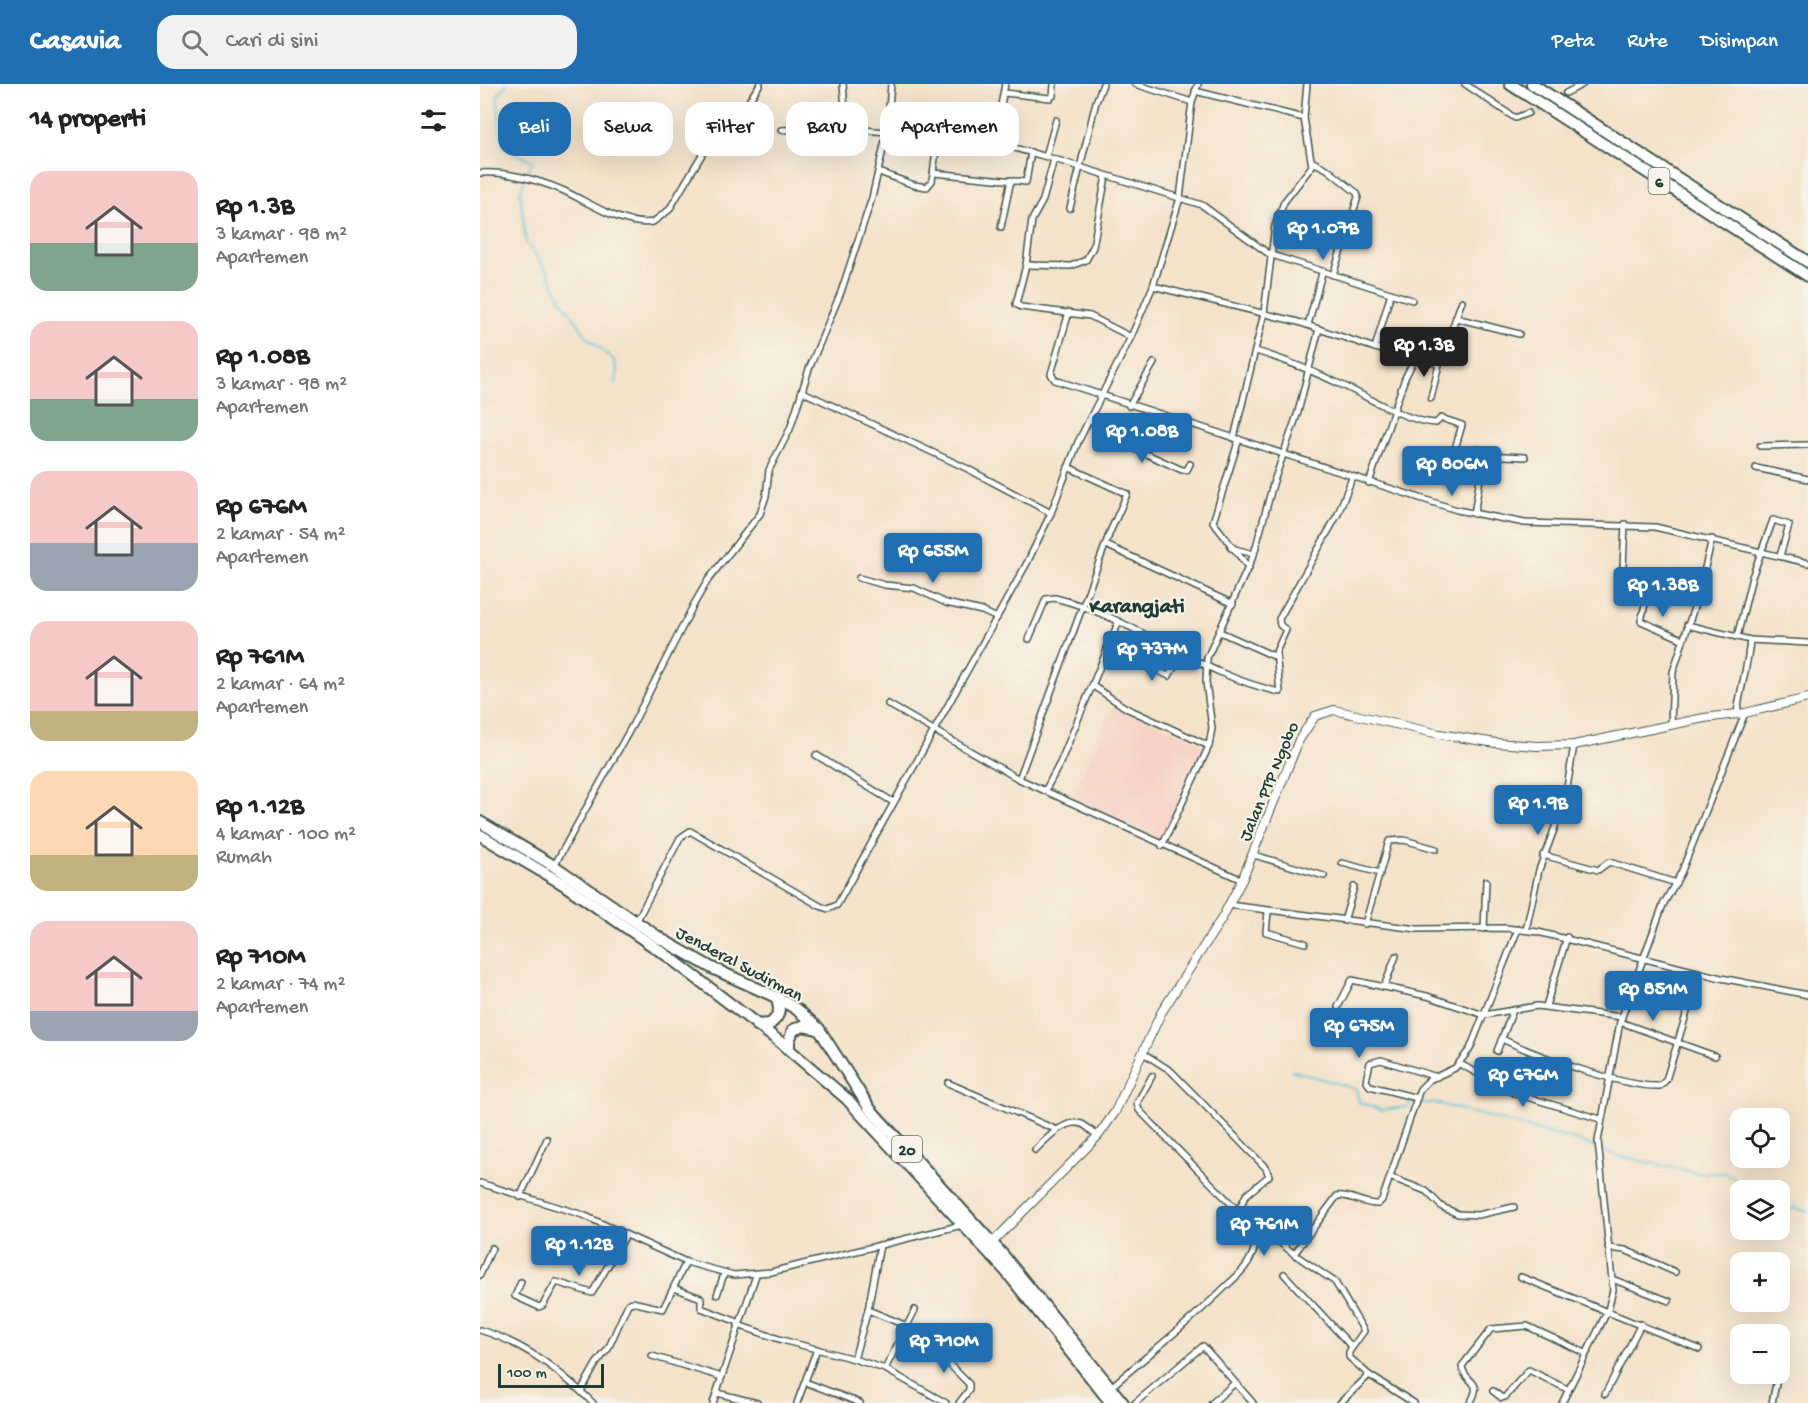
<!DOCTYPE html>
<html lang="id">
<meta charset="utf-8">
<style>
:root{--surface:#fff;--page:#f2f2f2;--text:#222;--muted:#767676;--accent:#1f6fb2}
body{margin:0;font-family:"Gochi Hand",sans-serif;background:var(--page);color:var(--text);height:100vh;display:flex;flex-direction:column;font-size:22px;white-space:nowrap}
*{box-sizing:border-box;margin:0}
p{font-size:20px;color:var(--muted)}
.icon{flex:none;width:33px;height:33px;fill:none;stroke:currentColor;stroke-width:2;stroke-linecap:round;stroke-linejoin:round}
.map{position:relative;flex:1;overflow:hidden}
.sheet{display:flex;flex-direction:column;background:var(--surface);width:480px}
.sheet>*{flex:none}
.banner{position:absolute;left:18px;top:18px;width:570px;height:54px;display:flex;gap:12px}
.buttons{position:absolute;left:1250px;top:1024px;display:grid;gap:12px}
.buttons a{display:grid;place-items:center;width:60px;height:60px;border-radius:12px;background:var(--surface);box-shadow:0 6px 24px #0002;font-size:30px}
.scale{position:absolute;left:18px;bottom:15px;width:106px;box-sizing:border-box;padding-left:6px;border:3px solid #1f3d34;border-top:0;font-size:16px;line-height:21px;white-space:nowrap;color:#1f3d34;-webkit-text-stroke:4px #f7f3e8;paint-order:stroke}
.price{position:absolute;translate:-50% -51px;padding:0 14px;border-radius:6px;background:var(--accent);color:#fff;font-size:20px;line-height:39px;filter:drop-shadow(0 2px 3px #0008)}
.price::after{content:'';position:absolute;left:50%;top:36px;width:18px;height:14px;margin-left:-9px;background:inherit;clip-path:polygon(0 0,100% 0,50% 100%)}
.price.selected{background:#222;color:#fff}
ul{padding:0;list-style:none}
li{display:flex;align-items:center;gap:18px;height:150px;padding:0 30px}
li span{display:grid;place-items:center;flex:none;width:168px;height:120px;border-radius:18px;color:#555}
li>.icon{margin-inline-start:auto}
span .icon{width:72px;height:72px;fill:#fffc;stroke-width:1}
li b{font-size:26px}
h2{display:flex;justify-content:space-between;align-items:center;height:72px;padding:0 30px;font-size:26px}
.pill{padding:0 21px;border-radius:18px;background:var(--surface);box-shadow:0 6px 24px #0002;font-size:21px;line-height:54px}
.pill.selected{background:var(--accent);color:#fff}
header{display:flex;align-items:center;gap:36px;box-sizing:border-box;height:84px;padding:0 30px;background:var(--accent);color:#fff}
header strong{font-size:28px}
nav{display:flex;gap:33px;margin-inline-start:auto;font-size:21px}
.search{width:420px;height:54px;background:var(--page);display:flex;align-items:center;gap:15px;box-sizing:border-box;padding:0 21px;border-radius:18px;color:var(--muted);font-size:22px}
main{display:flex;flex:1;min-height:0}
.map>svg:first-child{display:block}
.built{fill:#f6d2c5}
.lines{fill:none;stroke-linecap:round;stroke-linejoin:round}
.stream{stroke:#5bc4d8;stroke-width:2}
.street-tunnel{stroke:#c9c1ab;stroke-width:5;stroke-dasharray:5 2.5;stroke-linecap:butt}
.street-casing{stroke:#3f564a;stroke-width:8}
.secondary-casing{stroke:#3f564a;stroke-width:10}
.highway-casing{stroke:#3f564a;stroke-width:14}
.street{stroke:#fff;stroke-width:5}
.secondary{stroke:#fff;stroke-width:8}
.highway{stroke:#fff;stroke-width:10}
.labels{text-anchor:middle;stroke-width:4.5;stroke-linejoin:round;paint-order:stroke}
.shield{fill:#f7f3e8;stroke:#60746a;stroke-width:1.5}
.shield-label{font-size:16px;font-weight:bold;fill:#1f3d34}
.street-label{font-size:18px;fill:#1f3d34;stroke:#f7f3e8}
.quarter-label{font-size:21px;font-weight:bold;fill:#1f3d34;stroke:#f7f3e8}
</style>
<header>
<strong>Casavia</strong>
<div class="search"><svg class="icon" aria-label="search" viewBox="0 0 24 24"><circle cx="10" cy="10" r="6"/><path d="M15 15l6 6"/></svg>Cari di sini</div>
<nav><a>Peta</a><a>Rute</a><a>Disimpan</a></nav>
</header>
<main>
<section class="sheet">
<h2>14 properti<svg class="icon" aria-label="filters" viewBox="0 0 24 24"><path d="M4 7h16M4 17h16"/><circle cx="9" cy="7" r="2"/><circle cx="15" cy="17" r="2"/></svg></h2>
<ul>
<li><span style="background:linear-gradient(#f6c9c9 60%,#7fa58c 0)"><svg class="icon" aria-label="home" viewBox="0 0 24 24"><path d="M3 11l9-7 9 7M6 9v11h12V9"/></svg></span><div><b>Rp 1.3B</b><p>3 kamar · 98 m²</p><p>Apartemen</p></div></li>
<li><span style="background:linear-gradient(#f6c9c9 65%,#7fa58c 0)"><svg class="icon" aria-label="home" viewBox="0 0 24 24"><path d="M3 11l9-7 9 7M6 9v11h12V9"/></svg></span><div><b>Rp 1.08B</b><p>3 kamar · 98 m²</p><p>Apartemen</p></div></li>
<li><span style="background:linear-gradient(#f6c9c9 60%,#9aa5b1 0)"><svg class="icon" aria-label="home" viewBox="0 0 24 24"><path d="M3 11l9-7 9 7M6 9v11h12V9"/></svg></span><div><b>Rp 676M</b><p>2 kamar · 54 m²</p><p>Apartemen</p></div></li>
<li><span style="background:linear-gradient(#f6c9c9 75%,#c2b280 0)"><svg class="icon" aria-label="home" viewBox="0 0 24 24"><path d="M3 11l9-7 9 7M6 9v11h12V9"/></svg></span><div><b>Rp 761M</b><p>2 kamar · 64 m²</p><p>Apartemen</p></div></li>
<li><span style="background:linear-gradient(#ffd9b3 70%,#c2b280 0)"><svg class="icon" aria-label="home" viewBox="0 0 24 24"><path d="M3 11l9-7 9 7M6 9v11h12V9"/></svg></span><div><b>Rp 1.12B</b><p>4 kamar · 100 m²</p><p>Rumah</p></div></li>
<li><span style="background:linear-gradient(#f6c9c9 75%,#9aa5b1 0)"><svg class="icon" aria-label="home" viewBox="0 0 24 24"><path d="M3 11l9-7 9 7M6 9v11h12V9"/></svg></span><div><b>Rp 710M</b><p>2 kamar · 74 m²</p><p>Apartemen</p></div></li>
</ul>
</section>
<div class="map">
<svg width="1328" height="1319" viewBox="0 0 1328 1319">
<rect width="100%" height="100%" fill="#f7f3e8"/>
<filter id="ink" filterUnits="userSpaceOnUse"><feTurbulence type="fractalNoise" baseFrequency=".0167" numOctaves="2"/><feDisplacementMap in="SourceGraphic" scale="12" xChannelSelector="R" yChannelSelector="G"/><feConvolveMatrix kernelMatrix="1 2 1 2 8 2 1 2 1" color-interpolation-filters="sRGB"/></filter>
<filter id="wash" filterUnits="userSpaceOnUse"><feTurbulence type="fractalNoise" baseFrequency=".008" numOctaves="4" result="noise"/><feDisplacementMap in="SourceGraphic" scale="24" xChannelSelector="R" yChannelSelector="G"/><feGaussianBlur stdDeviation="1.35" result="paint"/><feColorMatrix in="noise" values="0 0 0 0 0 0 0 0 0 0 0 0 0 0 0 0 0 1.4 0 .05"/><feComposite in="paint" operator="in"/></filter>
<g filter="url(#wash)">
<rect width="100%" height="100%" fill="#f4e2c9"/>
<!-- built -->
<path class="built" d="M 634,621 L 727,662 L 682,757 L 591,714 Z"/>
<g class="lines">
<!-- stream -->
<g class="stream">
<path d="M 26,0 L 18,12 L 18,21 L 23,64 L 53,77 L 45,92 L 40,110 L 46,158 L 67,187 L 81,215 L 108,254 L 134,276 L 137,286 L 136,299"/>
<path d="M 811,986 L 876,1005 L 879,1018 L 901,1026 L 927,1023 L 931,1018 L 960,1020 L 1102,1058 L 1130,1070 L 1218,1089 L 1245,1089 L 1279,1107"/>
<path d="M 1299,1125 L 1316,1124 L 1328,1128"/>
</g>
</g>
</g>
<g filter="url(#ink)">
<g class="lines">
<!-- street-tunnel -->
<path class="street-tunnel" d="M 1048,29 L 1086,9"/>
<!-- street casing -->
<g class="street-casing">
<g id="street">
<path d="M 363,0 L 366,38 L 372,45 L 407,48 L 433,42 L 459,43 L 574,75 L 722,121 L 789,170 L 932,216"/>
<path d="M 655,0 L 712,18"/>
<path d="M 985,0 L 1035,34 L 1048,29"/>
<path d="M 715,7 L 824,34"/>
<path d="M 524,9 L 570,14 L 573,12 L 574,0"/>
<path d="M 1086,9 L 1103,0"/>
<path d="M 301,46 L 369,43"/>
<path d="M 514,58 L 525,0"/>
<path d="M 566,72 L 576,36"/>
<path d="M 574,75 L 563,116 L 552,136 L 546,181 L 536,220 L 541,223 L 610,232 L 651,253"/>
<path d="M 833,78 L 847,85 L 877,109 L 878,113 L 853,191"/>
<path d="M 399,88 L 434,101 L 447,103 L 452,97 L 459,43"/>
<path d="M 0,89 C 26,87 58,96 82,106 C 109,118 143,143 173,138 L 189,126 L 233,52 L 259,32 L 280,0"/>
<path d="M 454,89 L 546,98 L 551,68"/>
<path d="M 590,124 L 616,18 L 623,0"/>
<path d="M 521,143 L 531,96"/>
<path d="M 546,181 L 591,182 L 606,176 L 613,163 L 626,92"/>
<path d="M 673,202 L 818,238 L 895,264 L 959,280 L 982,217"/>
<path d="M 589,228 L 571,290 L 575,296 L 977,426 L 1045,439 L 1175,443 L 1328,479"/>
<path d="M 976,234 L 1039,250"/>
<path d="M 828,241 L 842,189"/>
<path d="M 895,264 L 911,209"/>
<path d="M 776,267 C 802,275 837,289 862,301 C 888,313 927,338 956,339 L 961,334 L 982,341 L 974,368 L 999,365 L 1004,371 L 994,430"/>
<path d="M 321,307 L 486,384 L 571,429"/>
<path d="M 951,314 L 959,280"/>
<path d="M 649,322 L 674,279"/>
<path d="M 609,336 L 634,350 L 642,359 L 702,386 L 707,386 L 710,380"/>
<path d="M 754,354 L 784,229 L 795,142 L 804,118 L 832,82 L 824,34 L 827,0"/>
<path d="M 759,355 L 733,438 L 769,484"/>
<path d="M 1280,362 L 1328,361"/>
<path d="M 1004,371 L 1045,373"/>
<path d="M 1276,384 L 1328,395"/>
<path d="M 889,399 L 925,294 L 935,274"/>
<path d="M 1145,440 L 1142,504 L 1167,512 L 1161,537 L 1202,555"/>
<path d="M 626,461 L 753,520"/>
<path d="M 751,464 L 774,470"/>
<path d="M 379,494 L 405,501 L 434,504 L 466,519 L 502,527 L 517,534"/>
<path d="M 1207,541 L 1270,556 L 1328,559"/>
<path d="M 740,548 L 796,573"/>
<path d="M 1257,553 L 1272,493 L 1293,436 L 1309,441 L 1300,472"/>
<path d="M 549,555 L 566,515 L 575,514 C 654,533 718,591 800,608 L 796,568 L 806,546 L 800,541 L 799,535 L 858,430 L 872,394"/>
<path d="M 627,563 L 689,592 L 701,571"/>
<path d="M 613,602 L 646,624 L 729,662"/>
<path d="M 408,620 L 539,695 L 762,796"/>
<path d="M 1257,630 C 1260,605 1268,582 1270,556"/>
<path d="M 1191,641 L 1193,588 L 1219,508 L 1232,455"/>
<path d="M 336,671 L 413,718"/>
<path d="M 539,695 L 630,448 L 647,410 L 588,383"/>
<path d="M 565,707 L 580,679 L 638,539"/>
<path d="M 682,762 L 729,662 L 732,644 L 726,598 L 727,574 L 774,470 L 793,400 L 818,328 L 839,245"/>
<path d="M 774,771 L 844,792"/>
<path d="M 1063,771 L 1118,786 L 1129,778 L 1196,799"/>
<path d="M 862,779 L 900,789"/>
<path d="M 74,782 L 153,640 L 214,520 L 228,496 L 280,430 L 286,412 L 289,386 L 310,345 L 329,285 L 361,208 L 392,114 L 407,48 L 411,0"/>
<path d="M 749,821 L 937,845 L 1026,844 L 1058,848 L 1241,894 L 1328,911"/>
<path d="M 788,828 L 786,848 L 825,859"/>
<path d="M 864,837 L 874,803"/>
<path d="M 156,838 L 200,754 L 210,747 L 340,822 L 348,825 L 357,821 L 547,479 L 571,429 L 598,358 L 651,253 L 673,202 L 700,114 L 712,18 L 718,0"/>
<path d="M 885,840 L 909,757 L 924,756 L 956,765"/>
<path d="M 1004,845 L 1006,797"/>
<path d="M 1046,846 L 1059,786 L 1085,716 L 1094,661"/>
<path d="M 904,903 L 916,872"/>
<path d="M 1066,922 L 1087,853"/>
<path d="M 858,923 L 872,896 L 947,912 L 1004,931 L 1057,922 L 1142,933"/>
<path d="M 1140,938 L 1235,972"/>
<path d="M 1022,955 C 1055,971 1145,1004 1180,1002 L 1186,996 L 1219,889"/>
<path d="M 1017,967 L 1033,926"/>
<path d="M 663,969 L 691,987 L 786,1084 L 789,1092 L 766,1111 L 761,1121 L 781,1143 L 814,1170"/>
<path d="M 980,980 L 1034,1009 L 1120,1035"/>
<path d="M 468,999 L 577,1046"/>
<path d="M 937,1014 L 890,1002 L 886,997 L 890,979 L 901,976 L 957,993"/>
<path d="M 555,1066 C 566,1056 584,1034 602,1040 C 607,1042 613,1049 618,1052"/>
<path d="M 912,1094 L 946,1107 L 962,1123 L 978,1130 L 998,1131 L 1034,1123"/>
<path d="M 0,1099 L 103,1131 L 206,1178 L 254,1191 L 291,1188 L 482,1141"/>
<path d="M 40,1113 L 67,1055"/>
<path d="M 1128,1164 L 1145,1166 L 1195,1188"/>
<path d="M 804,1190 L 872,1263"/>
<path d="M 0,1191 L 12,1164"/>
<path d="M 1041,1193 L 1219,1265"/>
<path d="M 1132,1195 L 1189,1217"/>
<path d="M 41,1198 L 35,1212 L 59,1223 L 63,1221 L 76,1198 L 112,1209 L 146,1151"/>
<path d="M 194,1204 L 221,1214 L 221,1224 L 258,1238"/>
<path d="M 237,1211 L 244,1190"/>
<path d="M 388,1226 L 427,1242"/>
<path d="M 258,1241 L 302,1256 L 374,1275 L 388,1226 L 400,1161"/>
<path d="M 0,1246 C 46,1260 79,1286 113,1319"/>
<path d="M 451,1262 L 489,1300 L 489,1306 L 479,1319"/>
<path d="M 172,1272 L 242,1293"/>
<path d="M 1299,1273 L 1302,1276 L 1299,1287"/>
<path d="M 374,1275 L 405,1285 L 435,1226"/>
<path d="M 1257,1277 L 1260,1269"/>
<path d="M 405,1285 L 466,1319"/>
<path d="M 889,1291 L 869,1273 L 869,1268 L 884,1247 L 855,1198 L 814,1170 L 857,1112 C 870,1110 884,1121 898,1120 L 902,1116 L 940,1005 L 949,996 L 975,984 L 990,965 L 1038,845"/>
<path d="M 325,1298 L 380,1319"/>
<path d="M 631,1303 C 668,1271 705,1242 740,1208 C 751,1197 765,1187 771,1173 C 777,1162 776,1148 769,1138 L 659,1026 L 657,1019 L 672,992"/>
<path d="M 101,1307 L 116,1280 L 128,1265 L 148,1220 L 152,1218 L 183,1225 L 206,1178"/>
<path d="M 1013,1307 L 1022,1314 L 1025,1313 L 1049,1286 L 1087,1305"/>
<path d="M 237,1309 L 277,1319"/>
<path d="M 1125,1310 L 1161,1240"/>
<path d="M 233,1319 L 276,1191"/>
<path d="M 317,1319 L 337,1265"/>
<path d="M 655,1319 L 723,1262 L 773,1319"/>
<path d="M 732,1319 L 755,1299"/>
<path d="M 860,1319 L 889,1291 L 934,1319"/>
<path d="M 990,1319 C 1005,1295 984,1300 982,1282 L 1011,1245 L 1047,1242 L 1105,1269"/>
<path d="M 1082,1319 L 1128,1226 L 1133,1206 L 1118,1057 L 1140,938 L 1183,821 L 1201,789 L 1265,629"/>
<path d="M 1292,1319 L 1298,1290"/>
</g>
</g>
<!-- secondary casing -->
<g class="secondary-casing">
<path id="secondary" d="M 512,1159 L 618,1052 L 635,1028 L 681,929 L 742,834 L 762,796 L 819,656 L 835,632 L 854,626 L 959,650 L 1016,659 L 1057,662 L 1094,661 L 1224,634 L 1265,629 L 1328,614"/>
</g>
<!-- highway casing -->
<g class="highway-casing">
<g id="highway">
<path d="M 1030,0 L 1328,192"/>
<path d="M 1052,0 L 1328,178"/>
<path d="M 0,738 L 74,782 L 181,855 L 232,884 L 296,913 L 318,926 L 339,945 L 390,1025 L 522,1170 L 643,1319"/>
<path d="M 0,751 L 83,800 L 189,873 L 300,958 L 367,1015 L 525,1186 L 631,1319"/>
<path d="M 277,941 L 290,940 C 300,932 301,925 296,913"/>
<path d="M 309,965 L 309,957 L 313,946 L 323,942 L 339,945"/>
</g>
</g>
<!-- street -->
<use href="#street" class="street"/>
<!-- secondary -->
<use href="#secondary" class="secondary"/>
<!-- highway -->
<use href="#highway" class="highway"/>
</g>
</g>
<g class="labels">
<!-- shield labels -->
<g class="shield">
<rect x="1168.5" y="84" width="21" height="26" rx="4.5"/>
<rect x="412" y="1052" width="30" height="26" rx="4.5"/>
</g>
<g class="shield-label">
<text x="1179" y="103">6</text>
<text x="427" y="1071">20</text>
</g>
<!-- street labels -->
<g class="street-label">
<text transform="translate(788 697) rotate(-67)" y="6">Jalan PTP Ngobo</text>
<text transform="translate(260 879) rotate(28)" y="6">Jenderal Sudirman</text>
</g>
<!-- quarter labels -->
<g class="quarter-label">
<text x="657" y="528">Karangjati</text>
</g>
</g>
</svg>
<div class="buttons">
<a><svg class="icon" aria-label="locate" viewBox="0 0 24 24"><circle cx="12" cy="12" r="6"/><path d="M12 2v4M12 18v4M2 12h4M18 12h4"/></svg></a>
<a><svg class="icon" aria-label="layers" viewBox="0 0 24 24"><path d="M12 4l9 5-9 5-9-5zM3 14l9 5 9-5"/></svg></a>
<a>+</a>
<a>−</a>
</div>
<div class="scale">100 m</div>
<b class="price" style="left:843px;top:177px">Rp 1.07B</b>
<b class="price selected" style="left:944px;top:294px">Rp 1.3B</b>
<b class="price" style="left:662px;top:380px">Rp 1.08B</b>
<b class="price" style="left:972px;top:413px">Rp 806M</b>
<b class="price" style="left:453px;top:500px">Rp 655M</b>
<b class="price" style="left:1183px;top:534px">Rp 1.38B</b>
<b class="price" style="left:672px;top:598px">Rp 737M</b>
<b class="price" style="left:1058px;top:752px">Rp 1.9B</b>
<b class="price" style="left:1173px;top:938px">Rp 851M</b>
<b class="price" style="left:879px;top:975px">Rp 675M</b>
<b class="price" style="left:1043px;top:1024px">Rp 676M</b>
<b class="price" style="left:784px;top:1173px">Rp 761M</b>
<b class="price" style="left:99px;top:1193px">Rp 1.12B</b>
<b class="price" style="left:464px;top:1290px">Rp 710M</b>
<div class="banner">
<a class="pill selected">Beli</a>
<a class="pill">Sewa</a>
<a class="pill">Filter</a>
<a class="pill">Baru</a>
<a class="pill">Apartemen</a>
</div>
</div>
</main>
